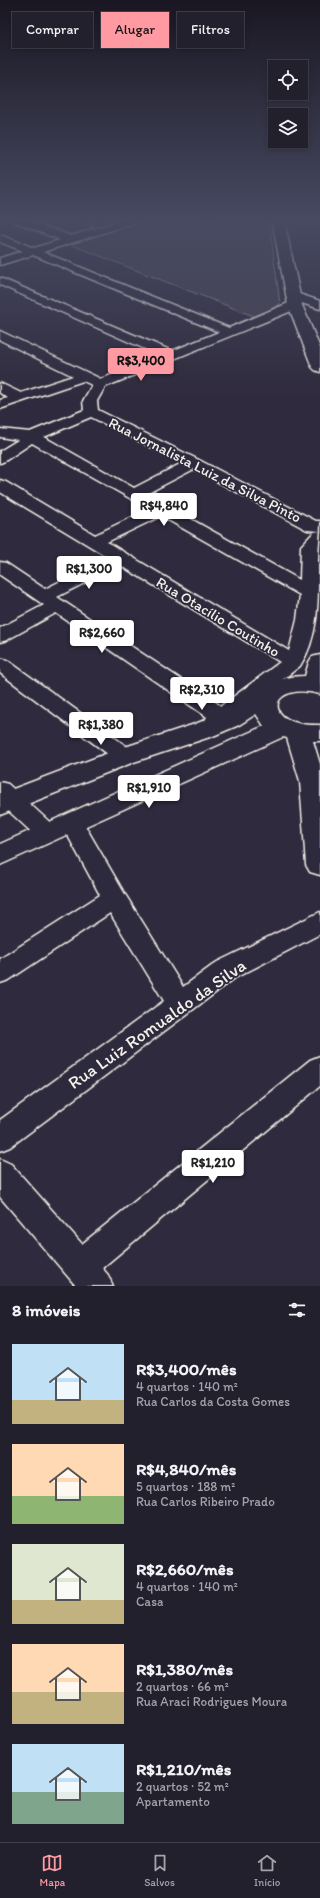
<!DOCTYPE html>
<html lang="pt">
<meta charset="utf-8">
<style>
:root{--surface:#23202e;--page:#2b2836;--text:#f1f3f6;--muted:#a3a3aa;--line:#403e4a;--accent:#ff9aa2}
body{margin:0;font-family:Itim,sans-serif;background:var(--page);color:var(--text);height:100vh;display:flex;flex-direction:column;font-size:15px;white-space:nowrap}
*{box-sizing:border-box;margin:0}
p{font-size:13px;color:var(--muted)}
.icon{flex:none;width:22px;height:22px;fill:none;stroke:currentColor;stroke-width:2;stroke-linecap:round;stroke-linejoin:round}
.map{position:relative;height:1286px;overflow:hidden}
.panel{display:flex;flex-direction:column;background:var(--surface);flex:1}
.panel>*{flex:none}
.banner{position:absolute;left:12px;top:12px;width:296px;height:36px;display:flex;gap:8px}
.tools{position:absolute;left:268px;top:60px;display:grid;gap:8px}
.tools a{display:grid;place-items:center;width:40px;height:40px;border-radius:0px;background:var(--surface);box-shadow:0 2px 6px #0003,0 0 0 1px var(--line);font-size:20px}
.price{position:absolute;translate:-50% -34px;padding:0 9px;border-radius:4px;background:#fff;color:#222;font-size:13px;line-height:26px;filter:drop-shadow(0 1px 2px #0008)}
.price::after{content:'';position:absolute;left:50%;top:24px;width:12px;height:9px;margin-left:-6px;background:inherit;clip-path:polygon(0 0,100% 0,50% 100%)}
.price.current{background:var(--accent);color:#111}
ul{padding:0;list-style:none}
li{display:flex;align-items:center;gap:12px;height:100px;padding:0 12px}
li span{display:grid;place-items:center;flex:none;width:112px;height:80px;border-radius:0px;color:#555}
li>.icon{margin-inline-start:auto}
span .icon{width:48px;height:48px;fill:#fffc;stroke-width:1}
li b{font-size:17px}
h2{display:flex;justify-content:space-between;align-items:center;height:48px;padding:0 12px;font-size:17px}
.chip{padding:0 14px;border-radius:0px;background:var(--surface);box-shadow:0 2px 6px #0003,0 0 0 1px var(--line);font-size:14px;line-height:36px}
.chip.current{background:var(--accent);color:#111}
.tabs{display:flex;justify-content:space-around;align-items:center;height:56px;border-top:1px solid var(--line);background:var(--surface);font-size:11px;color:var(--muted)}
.tabs a{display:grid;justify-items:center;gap:2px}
.tabs .current{color:var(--accent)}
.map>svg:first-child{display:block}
.built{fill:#3b3647}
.green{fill:#454050;stroke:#9c989c}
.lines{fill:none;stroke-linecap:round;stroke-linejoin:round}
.minor-casing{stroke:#f4f1e8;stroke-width:3}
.major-casing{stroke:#f4f1e8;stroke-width:3}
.minor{fill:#2f2a3d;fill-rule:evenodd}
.major{fill:#2f2a3d;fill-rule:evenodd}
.wall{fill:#4a4752;stroke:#f4f1e8}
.shaded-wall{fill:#3c3942;stroke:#f4f1e8}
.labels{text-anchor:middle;stroke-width:3.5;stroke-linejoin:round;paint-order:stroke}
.street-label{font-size:15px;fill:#f4f1e8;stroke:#2f2a3d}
.near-street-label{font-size:18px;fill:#f4f1e8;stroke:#2f2a3d}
</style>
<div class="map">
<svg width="320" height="1286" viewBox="0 0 320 1286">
<rect width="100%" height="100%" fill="#2f2a3d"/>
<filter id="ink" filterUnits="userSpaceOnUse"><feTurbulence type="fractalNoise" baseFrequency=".025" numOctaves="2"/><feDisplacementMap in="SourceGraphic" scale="8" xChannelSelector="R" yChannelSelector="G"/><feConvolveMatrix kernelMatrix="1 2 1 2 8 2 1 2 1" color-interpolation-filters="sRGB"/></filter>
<g filter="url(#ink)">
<!-- built -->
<path class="built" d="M 30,220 L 122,220 L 71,236 Z"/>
<!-- green -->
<path class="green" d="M 139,220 L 269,220 L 280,304 L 256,317 L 64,242 Z"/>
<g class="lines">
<!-- minor casing -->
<g class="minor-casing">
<g id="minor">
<path d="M 14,220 L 28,220 L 71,236 L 123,220 L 138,220 L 137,222 L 43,252 L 229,328 L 291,302 L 295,301 L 301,305 L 299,308 L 105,387 L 97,401 L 98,410 L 199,460 L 316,521 L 320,521 C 320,535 318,547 318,561 C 318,596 320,635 300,666 L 221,727 L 214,729 L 207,727 L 204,722 L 207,717 L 56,613 L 7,640 L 0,642 L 0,628 L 44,605 L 0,575 L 0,562 L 6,563 L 45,589 L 108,557 L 0,492 L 0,480 L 6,482 L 95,535 L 149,509 L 32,443 L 5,461 L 0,463 L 0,451 L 18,440 L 0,437 L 0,429 L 30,432 L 84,410 L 83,401 L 92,385 L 83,381 L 0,409 L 0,400 L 8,398 L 0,393 L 0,383 L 21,393 L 73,376 L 0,340 L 0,331 L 101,379 L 161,356 L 0,285 L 0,278 L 172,351 L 219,332 L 33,255 L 0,265 L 0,258 L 23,251 L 0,242 L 0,235 L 34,248 L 60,240 L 15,222 ZM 91,417 L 182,463 L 134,488 L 44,437 ZM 194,469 L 307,530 L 320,531 L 314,532 L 301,546 L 300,580 L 146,494 ZM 161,516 L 300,595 L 297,620 L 289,651 L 107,542 ZM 120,565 L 280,662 L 221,706 L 57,597 Z"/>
<path d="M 293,292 L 320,301 L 320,309 L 289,299 L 287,296 Z"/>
<path d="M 0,658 L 7,660 L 133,751 L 136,756 L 133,761 L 125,763 L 117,761 L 0,673 Z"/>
<path d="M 0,782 L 8,784 L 55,827 L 58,833 L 55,839 L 47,842 L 39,839 L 0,803 Z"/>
<path d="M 72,815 L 80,817 L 123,891 L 183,987 L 217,962 L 320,912 L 320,934 L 235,978 L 10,1147 L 0,1151 L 0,1120 L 164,1001 L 110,913 L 9,980 L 0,983 L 0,959 L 100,895 L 61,823 L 64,817 Z"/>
<path d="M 320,1056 L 320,1086 L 102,1268 L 108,1275 L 113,1286 L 76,1286 L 0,1197 L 0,1159 L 11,1164 L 82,1244 L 310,1060 Z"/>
</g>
</g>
<!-- major casing -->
<g class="major-casing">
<g id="major">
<path d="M 272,220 L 284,220 L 302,305 L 320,348 L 320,372 L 315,370 L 312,367 L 288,305 Z"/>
<path d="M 320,655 L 320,694 C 266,680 261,727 320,725 L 320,741 L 313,741 L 320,764 L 320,875 L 310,872 L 306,865 L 300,781 L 287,738 L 283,737 L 0,865 L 0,844 L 264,726 L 256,714 L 239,725 L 213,736 L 134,762 L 0,815 L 0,794 L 116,750 L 195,724 L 223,713 L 261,691 C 272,680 290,676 305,676 L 309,662 L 312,657 Z"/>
</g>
</g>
<!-- minor -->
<use href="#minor" class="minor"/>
<!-- major -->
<use href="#major" class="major"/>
</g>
<!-- wall -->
<path class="wall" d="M 73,220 L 119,220 L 93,228 Z"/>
<!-- shaded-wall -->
<path class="shaded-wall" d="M 93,220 L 119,220 L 93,228 Z"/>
</g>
<!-- sky -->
<linearGradient id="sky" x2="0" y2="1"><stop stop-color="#1a1722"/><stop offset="0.55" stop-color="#474a62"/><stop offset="1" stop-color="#474a62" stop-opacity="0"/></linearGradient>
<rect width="320" height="400" fill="url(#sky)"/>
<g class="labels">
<!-- street labels -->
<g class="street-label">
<text transform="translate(205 470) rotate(27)" y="5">Rua Jornalista Luiz da Silva Pinto</text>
<text transform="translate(218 617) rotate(31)" y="5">Rua Otacílio Coutinho</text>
</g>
<!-- near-street labels -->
<g class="near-street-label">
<text transform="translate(157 1024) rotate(-35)" y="6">Rua Luiz Romualdo da Silva</text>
</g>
</g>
</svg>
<div class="tools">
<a><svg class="icon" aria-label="locate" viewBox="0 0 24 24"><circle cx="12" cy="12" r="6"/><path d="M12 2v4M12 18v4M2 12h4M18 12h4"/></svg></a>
<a><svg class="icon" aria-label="layers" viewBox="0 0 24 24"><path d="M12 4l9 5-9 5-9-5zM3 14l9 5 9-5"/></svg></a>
</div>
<b class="price current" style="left:141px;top:382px">R$3,400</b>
<b class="price" style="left:164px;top:527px">R$4,840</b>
<b class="price" style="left:89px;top:590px">R$1,300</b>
<b class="price" style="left:102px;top:654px">R$2,660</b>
<b class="price" style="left:202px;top:711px">R$2,310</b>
<b class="price" style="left:101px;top:746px">R$1,380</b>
<b class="price" style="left:149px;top:809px">R$1,910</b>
<b class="price" style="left:213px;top:1184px">R$1,210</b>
<div class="banner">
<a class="chip">Comprar</a>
<a class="chip current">Alugar</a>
<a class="chip">Filtros</a>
</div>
</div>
<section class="panel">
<h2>8 imóveis<svg class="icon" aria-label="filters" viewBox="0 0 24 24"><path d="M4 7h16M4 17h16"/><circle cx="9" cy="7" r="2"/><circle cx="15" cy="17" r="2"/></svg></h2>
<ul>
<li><span style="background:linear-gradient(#bfe0f5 70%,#c2b280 0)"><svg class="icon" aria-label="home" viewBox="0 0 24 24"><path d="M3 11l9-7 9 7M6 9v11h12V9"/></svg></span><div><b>R$3,400/mês</b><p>4 quartos · 140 m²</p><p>Rua Carlos da Costa Gomes</p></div></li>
<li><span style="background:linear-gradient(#ffd9b3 65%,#8fb573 0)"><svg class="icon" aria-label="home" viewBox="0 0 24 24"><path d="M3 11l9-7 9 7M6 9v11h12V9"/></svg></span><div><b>R$4,840/mês</b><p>5 quartos · 188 m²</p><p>Rua Carlos Ribeiro Prado</p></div></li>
<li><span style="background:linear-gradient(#dfe7d0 70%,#c2b280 0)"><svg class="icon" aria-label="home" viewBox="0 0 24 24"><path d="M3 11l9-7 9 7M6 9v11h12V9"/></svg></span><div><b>R$2,660/mês</b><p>4 quartos · 140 m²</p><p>Casa</p></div></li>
<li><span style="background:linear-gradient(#ffd9b3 60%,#c2b280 0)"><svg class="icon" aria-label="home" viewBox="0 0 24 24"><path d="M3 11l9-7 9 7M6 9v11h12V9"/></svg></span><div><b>R$1,380/mês</b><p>2 quartos · 66 m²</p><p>Rua Araci Rodrigues Moura</p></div></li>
<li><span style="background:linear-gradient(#bfe0f5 60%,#7fa58c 0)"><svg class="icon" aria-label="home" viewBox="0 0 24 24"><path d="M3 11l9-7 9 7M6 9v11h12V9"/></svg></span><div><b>R$1,210/mês</b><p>2 quartos · 52 m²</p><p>Apartamento</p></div></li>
</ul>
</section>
<nav class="tabs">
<a class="current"><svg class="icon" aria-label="map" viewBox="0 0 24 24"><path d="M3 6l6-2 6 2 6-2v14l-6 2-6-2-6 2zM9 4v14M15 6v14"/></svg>Mapa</a>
<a><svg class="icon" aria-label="saved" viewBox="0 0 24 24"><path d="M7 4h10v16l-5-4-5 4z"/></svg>Salvos</a>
<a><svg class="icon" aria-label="home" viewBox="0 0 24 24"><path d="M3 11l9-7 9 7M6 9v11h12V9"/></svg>Início</a>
</nav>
